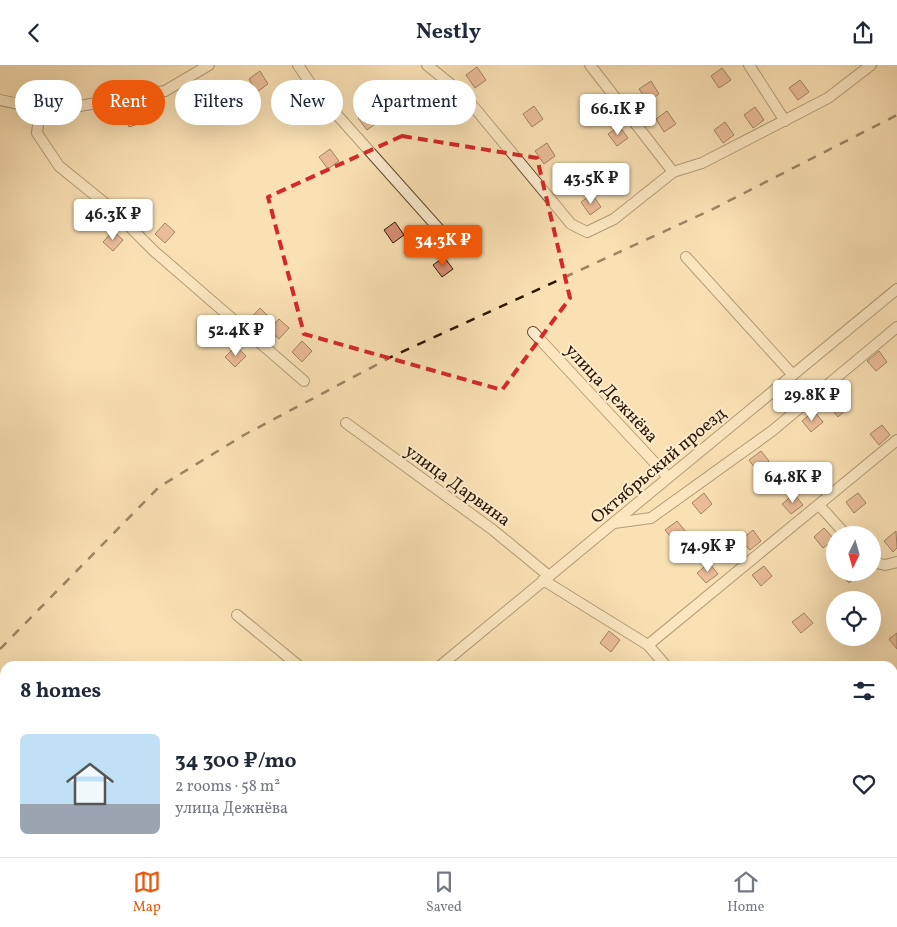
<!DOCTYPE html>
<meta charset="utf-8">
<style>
:root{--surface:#fff;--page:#f6f6f7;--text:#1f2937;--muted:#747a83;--line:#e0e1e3;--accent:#ea580c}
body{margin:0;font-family:Vollkorn,serif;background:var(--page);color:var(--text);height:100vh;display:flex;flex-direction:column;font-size:19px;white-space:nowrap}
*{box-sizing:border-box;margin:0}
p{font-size:16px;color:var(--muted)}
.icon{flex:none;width:28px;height:28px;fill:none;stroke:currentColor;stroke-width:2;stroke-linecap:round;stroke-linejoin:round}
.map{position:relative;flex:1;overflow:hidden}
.side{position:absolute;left:0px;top:596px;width:898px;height:196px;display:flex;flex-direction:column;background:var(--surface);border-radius:15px 15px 0 0;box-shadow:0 5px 20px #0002}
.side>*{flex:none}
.banner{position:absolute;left:15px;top:15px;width:500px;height:45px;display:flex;gap:10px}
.needle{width:32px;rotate:185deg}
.controls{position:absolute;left:826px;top:461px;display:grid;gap:10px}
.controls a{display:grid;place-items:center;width:55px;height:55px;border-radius:50%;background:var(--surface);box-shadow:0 5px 20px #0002;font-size:25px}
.price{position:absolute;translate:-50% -42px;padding:0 11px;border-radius:5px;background:#fff;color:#222;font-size:16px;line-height:32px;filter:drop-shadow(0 1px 2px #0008)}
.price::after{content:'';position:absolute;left:50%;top:30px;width:15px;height:11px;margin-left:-8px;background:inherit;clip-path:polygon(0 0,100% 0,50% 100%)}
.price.on{background:var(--accent);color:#fff}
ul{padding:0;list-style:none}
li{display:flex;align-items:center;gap:15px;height:125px;padding:0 20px}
li span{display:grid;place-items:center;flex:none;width:140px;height:100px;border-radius:8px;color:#555}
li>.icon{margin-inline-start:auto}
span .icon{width:60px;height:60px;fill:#fffc;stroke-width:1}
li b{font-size:21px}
h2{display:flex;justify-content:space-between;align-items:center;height:60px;padding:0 20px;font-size:21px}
.tag{padding:0 18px;border-radius:22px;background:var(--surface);box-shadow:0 5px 20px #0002;font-size:18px;line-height:45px}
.tag.on{background:var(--accent);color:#fff}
header{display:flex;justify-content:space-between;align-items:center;height:65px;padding:0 20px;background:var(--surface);font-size:22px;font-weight:700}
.dock{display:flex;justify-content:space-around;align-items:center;height:70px;border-top:1px solid var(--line);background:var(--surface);font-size:14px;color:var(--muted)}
.dock a{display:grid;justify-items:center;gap:2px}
.dock .on{color:var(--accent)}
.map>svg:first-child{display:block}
.building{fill:#d88e75;stroke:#2b1600}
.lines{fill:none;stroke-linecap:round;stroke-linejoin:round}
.minor-casing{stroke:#5f492d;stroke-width:12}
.minor{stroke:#fcecce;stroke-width:10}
.rail{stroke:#2b1600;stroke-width:2.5;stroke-dasharray:9 9;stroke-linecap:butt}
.marked{fill:none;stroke:#d62828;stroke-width:4;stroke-dasharray:10 6;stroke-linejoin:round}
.labels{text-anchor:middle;stroke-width:4;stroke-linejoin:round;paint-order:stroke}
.street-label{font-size:18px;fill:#2b1600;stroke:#fcecce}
</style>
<header><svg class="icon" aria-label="back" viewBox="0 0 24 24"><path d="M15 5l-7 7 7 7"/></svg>Nestly<svg class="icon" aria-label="share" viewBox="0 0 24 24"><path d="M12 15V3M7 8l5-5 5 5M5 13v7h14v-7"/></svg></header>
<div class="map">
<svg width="897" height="792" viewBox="0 0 897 792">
<rect width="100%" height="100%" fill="#fae1b4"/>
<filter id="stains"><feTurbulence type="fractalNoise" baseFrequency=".004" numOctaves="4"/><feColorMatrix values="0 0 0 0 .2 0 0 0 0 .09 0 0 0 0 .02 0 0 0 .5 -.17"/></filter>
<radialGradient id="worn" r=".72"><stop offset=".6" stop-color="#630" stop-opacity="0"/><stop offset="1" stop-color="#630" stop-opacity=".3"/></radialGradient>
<!-- building -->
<g class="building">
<path d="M 477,2 L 486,15 L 475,23 L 466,10 Z"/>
<path d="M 722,3 L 731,15 L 719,23 L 711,11 Z"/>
<path d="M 260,6 L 268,19 L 257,27 L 249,14 Z"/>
<path d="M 800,15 L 809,27 L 798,35 L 789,23 Z"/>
<path d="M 651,16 L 659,29 L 648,37 L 639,24 Z"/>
<path d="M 601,33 L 610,45 L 599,53 L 590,41 Z"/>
<path d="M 534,41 L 543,54 L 532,62 L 523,49 Z"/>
<path d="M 755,42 L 764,55 L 753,63 L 744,50 Z"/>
<path d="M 139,44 L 144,57 L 129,62 L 125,49 Z"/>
<path d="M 369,45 L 378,57 L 367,65 L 358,53 Z"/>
<path d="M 667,46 L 676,59 L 664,67 L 656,54 Z"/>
<path d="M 725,57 L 734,70 L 723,78 L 714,65 Z"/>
<path d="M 619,61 L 628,73 L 617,81 L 608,69 Z"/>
<path d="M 547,78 L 555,91 L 544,99 L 535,86 Z"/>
<path d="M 330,84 L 339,96 L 328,104 L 319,92 Z"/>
<path d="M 592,129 L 601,142 L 590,150 L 581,137 Z"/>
<path d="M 395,157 L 404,170 L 393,178 L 384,165 Z"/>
<path d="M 165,158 L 175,167 L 165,178 L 155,169 Z"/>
<path d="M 113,166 L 123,175 L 113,186 L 103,177 Z"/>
<path d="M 444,192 L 453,204 L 442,212 L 433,200 Z"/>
<path d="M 260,243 L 270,253 L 260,264 L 250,254 Z"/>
<path d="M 279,254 L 289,263 L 279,274 L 269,265 Z"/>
<path d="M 302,276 L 312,286 L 302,297 L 292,287 Z"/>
<path d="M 236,281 L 246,291 L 235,302 L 225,292 Z"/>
<path d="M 879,286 L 887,297 L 876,306 L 867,296 Z"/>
<path d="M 841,332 L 849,342 L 838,352 L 829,341 Z"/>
<path d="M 814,346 L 823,357 L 811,367 L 802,356 Z"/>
<path d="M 882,360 L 890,370 L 879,380 L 870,369 Z"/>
<path d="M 761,386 L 769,396 L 757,406 L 749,395 Z"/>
<path d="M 781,406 L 789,417 L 778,426 L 769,416 Z"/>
<path d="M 704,428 L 712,439 L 701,449 L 692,438 Z"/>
<path d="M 858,428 L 866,438 L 854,448 L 846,437 Z"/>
<path d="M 794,429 L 803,440 L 791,449 L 782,439 Z"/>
<path d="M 677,456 L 686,467 L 674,476 L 665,465 Z"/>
<path d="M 824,463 L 834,474 L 823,483 L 814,472 Z"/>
<path d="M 753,465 L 761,476 L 750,485 L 741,475 Z"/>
<path d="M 896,466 L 897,483 L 893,487 L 884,476 Z"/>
<path d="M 709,498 L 718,509 L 706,518 L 697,508 Z"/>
<path d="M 764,501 L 772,511 L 761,521 L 752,510 Z"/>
<path d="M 840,508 L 860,508 L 849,518 Z"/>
<path d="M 804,548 L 813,558 L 801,568 L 792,557 Z"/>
<path d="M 609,566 L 620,575 L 611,587 L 600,578 Z"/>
<path d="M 897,568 L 897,584 L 889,574 Z"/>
<path d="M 869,788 L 884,788 L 885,789 L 883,792 L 865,792 Z"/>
</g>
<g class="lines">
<!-- minor casing -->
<g class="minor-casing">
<g id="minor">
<path d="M 298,0 L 314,24 L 447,173"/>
<path d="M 427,0 L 463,29 L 571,159 L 587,167 L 614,154 L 673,107 L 702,98 L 828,33 L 871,0"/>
<path d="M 590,0 L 673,107"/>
<path d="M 749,0 L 785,56"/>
<path d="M 0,35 L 51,46 L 165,26 L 209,0"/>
<path d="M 40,44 L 37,68 L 59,101 L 112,144 L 154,186 L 304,316"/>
<path d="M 686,192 L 793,310"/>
<path d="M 533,267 L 668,412"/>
<path d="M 346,358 L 493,465 L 549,511"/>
<path d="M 819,440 L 846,470"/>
<path d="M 614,458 L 651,453 L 772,366 L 897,262"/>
<path d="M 872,497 L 885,500 L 897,497"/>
<path d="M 543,515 L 648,580 L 666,601"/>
<path d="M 237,550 L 299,601"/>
<path d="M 648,580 L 897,375"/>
<path d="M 440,601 L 897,224"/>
<path d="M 892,626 L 897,622"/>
<path d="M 0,698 L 5,701"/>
<path d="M 892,779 L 897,782"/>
<path d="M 114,788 L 119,792"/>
<path d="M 332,788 L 339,792"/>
<path d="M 600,788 L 612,792"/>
<path d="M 206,792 L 211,788"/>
</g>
</g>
<!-- minor -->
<use href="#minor" class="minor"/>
<!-- rail -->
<path class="rail" d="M 0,584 L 159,422 L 244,370 L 393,291 L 711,145 L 897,50"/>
</g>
<!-- marked area -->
<path d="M0 0H897V792H0ZM 402,71 L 537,93 L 570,233 L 502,325 L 304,269 L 268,132 Z" fill="#fae1b4" fill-opacity=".55" fill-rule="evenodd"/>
<path class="marked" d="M 402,71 L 537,93 L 570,233 L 502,325 L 304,269 L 268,132 Z"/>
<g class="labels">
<!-- street labels -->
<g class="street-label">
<text transform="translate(612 328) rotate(47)" y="6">улица Дежнёва</text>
<text transform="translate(658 400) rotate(-40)" y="6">Октябрьский проезд</text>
<text transform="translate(458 420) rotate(36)" y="6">улица Дарвина</text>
</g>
</g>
<rect width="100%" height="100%" filter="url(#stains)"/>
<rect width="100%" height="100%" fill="url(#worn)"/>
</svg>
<div class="controls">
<a><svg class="needle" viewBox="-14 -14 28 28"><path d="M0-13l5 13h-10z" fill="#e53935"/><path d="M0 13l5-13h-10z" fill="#747a83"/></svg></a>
<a><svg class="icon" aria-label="locate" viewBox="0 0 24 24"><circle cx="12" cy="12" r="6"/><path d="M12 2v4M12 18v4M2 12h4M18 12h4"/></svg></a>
</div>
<b class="price" style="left:618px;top:71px">66.1K ₽</b>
<b class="price" style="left:591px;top:140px">43.5K ₽</b>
<b class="price" style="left:113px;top:176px">46.3K ₽</b>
<b class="price on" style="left:443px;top:202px">34.3K ₽</b>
<b class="price" style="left:236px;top:292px">52.4K ₽</b>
<b class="price" style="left:812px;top:357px">29.8K ₽</b>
<b class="price" style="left:793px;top:439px">64.8K ₽</b>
<b class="price" style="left:708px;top:508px">74.9K ₽</b>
<div class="banner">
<a class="tag">Buy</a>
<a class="tag on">Rent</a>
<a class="tag">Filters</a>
<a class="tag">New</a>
<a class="tag">Apartment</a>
</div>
<section class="side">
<h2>8 homes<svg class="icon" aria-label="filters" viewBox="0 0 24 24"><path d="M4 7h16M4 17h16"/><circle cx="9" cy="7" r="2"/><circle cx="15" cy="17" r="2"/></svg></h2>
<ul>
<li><span style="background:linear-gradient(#bfe0f5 70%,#9aa5b1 0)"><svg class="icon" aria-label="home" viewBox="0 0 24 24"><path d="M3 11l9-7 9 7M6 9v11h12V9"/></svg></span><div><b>34 300 ₽/mo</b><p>2 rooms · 58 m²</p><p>улица Дежнёва</p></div><svg class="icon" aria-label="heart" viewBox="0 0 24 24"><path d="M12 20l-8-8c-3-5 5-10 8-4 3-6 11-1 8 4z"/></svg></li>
</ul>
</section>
</div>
<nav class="dock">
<a class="on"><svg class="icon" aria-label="map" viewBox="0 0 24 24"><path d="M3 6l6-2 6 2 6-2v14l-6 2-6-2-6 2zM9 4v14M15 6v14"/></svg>Map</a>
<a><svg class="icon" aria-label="saved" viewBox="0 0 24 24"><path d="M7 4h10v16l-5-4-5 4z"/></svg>Saved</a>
<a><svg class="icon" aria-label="home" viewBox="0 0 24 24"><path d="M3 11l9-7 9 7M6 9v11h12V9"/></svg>Home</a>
</nav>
